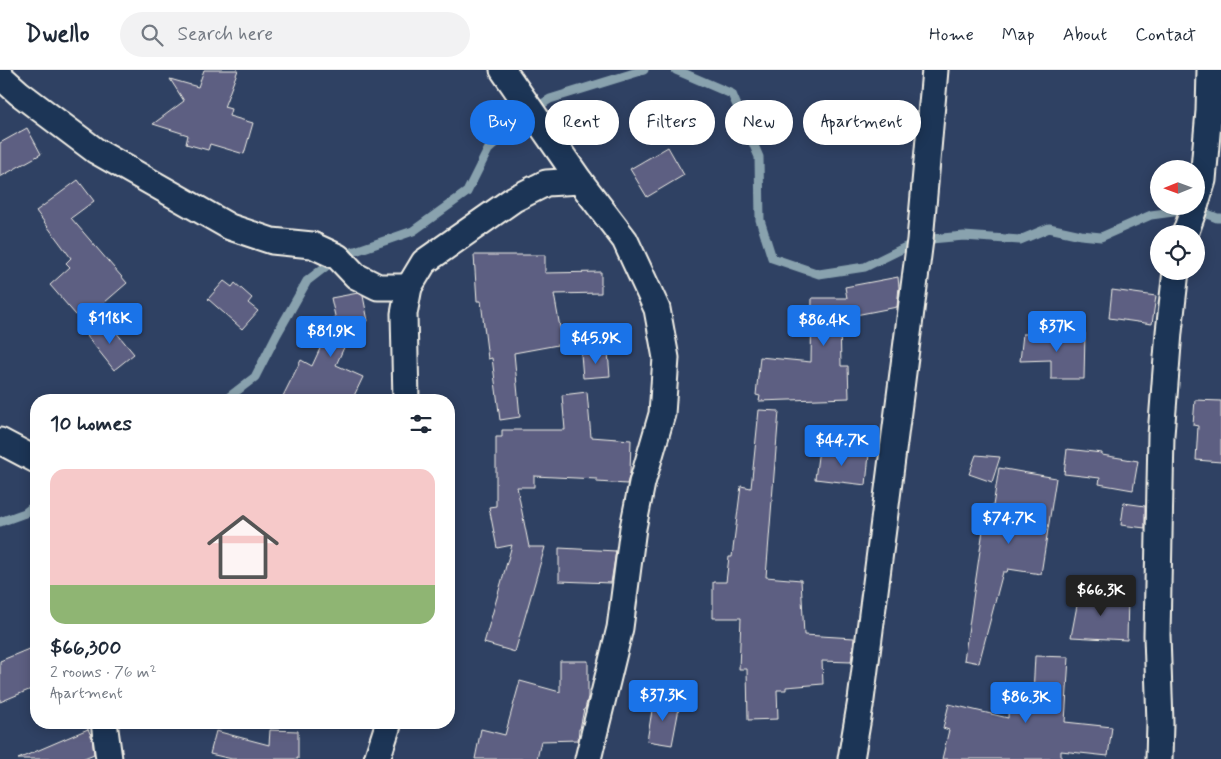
<!DOCTYPE html>
<meta charset="utf-8">
<style>
:root{--surface:#fff;--page:#f2f2f3;--text:#1f2937;--muted:#747a83;--line:#e0e1e3;--accent:#1a73e8}
body{margin:0;font-family:Mynerve,sans-serif;background:var(--page);color:var(--text);height:100vh;display:flex;flex-direction:column;font-size:19px;white-space:nowrap}
*{box-sizing:border-box;margin:0}
p{font-size:16px;color:var(--muted)}
.icon{flex:none;width:28px;height:28px;fill:none;stroke:currentColor;stroke-width:2;stroke-linecap:round;stroke-linejoin:round}
.map{position:relative;flex:1;overflow:hidden}
.panel{position:absolute;left:30px;top:324px;width:425px;height:335px;display:flex;flex-direction:column;background:var(--surface);border-radius:20px;box-shadow:0 2px 12px #0003}
.panel>*{flex:none}
.top-card{position:absolute;left:470px;top:30px;width:475px;height:45px;display:flex;gap:10px}
.needle{width:32px;rotate:269deg}
.controls{position:absolute;left:1150px;top:90px;display:grid;gap:10px}
.controls a{display:grid;place-items:center;width:55px;height:55px;border-radius:50%;background:var(--surface);box-shadow:0 2px 12px #0003;font-size:25px}
.price{position:absolute;translate:-50% -42px;padding:0 11px;border-radius:5px;background:var(--accent);color:#fff;font-size:16px;line-height:32px;filter:drop-shadow(0 1px 2px #0008)}
.price::after{content:'';position:absolute;left:50%;top:30px;width:15px;height:11px;margin-left:-8px;background:inherit;clip-path:polygon(0 0,100% 0,50% 100%)}
.price.active{background:#222;color:#fff}
ul{padding:0;list-style:none}
li{display:grid;align-content:center;gap:10px;height:265px;padding:0 20px}
li+li{border-top:1px solid var(--line)}
li span{display:grid;place-items:center;height:155px;border-radius:15px;color:#555}
li>.icon{margin-inline-start:auto}
span .icon{width:90px;height:90px;fill:#fffc;stroke-width:1}
li b{font-size:21px}
h2{display:flex;justify-content:space-between;align-items:center;height:60px;padding:0 20px;font-size:21px}
.tag{padding:0 18px;border-radius:22px;background:var(--surface);box-shadow:0 2px 12px #0003;font-size:18px;line-height:45px}
.tag.active{background:var(--accent);color:#fff}
header{display:flex;align-items:center;gap:30px;box-sizing:border-box;height:70px;padding:0 25px;background:var(--surface);border-bottom:1px solid var(--line)}
header strong{font-size:24px}
nav{display:flex;gap:28px;margin-inline-start:auto;font-size:18px}
.search{width:350px;height:45px;background:var(--page);display:flex;align-items:center;gap:12px;box-sizing:border-box;padding:0 18px;border-radius:28px;color:var(--muted);font-size:19px}
.map>svg:first-child{display:block}
.lines{fill:none;stroke-linecap:round;stroke-linejoin:round}
.stream{stroke:#89a2ae;stroke-width:9}
.building{fill:#5d5f82;stroke:#f4f1e8}
.minor-casing{stroke:#f4f1e8;stroke-width:29}
.minor{stroke:#1d3557;stroke-width:25}
</style>
<header>
<strong>Dwello</strong>
<div class="search"><svg class="icon" aria-label="search" viewBox="0 0 24 24"><circle cx="10" cy="10" r="6"/><path d="M15 15l6 6"/></svg>Search here</div>
<nav><a>Home</a><a>Map</a><a>About</a><a>Contact</a></nav>
</header>
<div class="map">
<svg width="1221" height="689" viewBox="0 0 1221 689">
<rect width="100%" height="100%" fill="#2f4163"/>
<filter id="ink" filterUnits="userSpaceOnUse"><feTurbulence type="fractalNoise" baseFrequency=".02" numOctaves="2"/><feDisplacementMap in="SourceGraphic" scale="10" xChannelSelector="R" yChannelSelector="G"/><feConvolveMatrix kernelMatrix="1 2 1 2 8 2 1 2 1" color-interpolation-filters="sRGB"/></filter>
<g filter="url(#ink)">
<g class="lines">
<!-- stream -->
<g class="stream">
<path d="M 676,0 L 732,24 L 759,87 L 760,150 L 772,188 L 819,204 L 865,197 L 920,170 L 964,166 L 1020,170 L 1049,158 L 1081,165 L 1101,167 L 1151,145 L 1195,139 L 1217,148 L 1221,148"/>
<path d="M 225,330 L 255,307 L 277,264 L 307,211 L 338,187 L 413,161 L 467,122 L 488,80 L 531,41 L 550,29 L 644,0"/>
<path d="M 0,452 L 25,443 L 36,434"/>
</g>
</g>
<!-- building -->
<g class="building">
<path d="M 204,0 L 238,0 L 224,37 L 231,39 L 229,46 L 253,53 L 244,84 L 210,74 L 208,80 L 186,74 L 188,65 L 153,54 L 184,31 L 170,9 L 198,17 Z"/>
<path d="M 27,58 L 41,84 L 0,107 L 0,73 Z"/>
<path d="M 668,77 L 684,105 L 647,127 L 630,99 Z"/>
<path d="M 78,110 L 94,131 L 71,148 L 127,213 L 82,252 L 50,215 L 70,197 L 66,193 L 71,188 L 36,141 Z"/>
<path d="M 474,185 L 545,185 L 545,203 L 601,202 L 601,223 L 554,224 L 563,274 L 514,283 L 520,347 L 500,350 L 492,288 L 488,289 L 481,231 L 477,231 Z"/>
<path d="M 898,207 L 899,217 L 897,237 L 840,248 L 841,296 L 848,296 L 849,328 L 759,331 L 760,326 L 756,325 L 760,287 L 811,292 L 812,228 L 847,228 L 845,217 Z"/>
<path d="M 224,211 L 232,217 L 235,213 L 252,228 L 248,233 L 258,241 L 242,259 L 208,229 Z"/>
<path d="M 1112,220 L 1156,226 L 1152,254 L 1109,248 Z"/>
<path d="M 358,223 L 363,226 L 368,251 L 355,253 L 336,295 L 363,307 L 352,330 L 281,330 L 301,290 L 312,296 L 335,246 L 331,228 Z"/>
<path d="M 106,250 L 134,284 L 114,300 L 87,266 Z"/>
<path d="M 1085,263 L 1084,309 L 1051,309 L 1051,290 L 1020,291 L 1023,264 Z"/>
<path d="M 608,282 L 610,306 L 583,308 L 581,284 Z"/>
<path d="M 587,322 L 591,367 L 631,370 L 630,403 L 627,414 L 597,412 L 597,409 L 534,406 L 534,417 L 517,417 L 529,477 L 545,477 L 515,582 L 484,573 L 512,475 L 497,478 L 489,437 L 496,436 L 496,367 L 502,367 L 502,360 L 565,360 L 562,325 Z"/>
<path d="M 1195,330 L 1221,331 L 1221,392 L 1196,390 L 1198,356 L 1193,355 Z"/>
<path d="M 759,340 L 779,341 L 766,507 L 801,510 L 804,565 L 854,568 L 851,592 L 822,591 L 823,614 L 786,617 L 786,620 L 777,620 L 778,649 L 748,650 L 747,599 L 739,599 L 741,548 L 713,548 L 713,512 L 726,512 L 729,487 L 732,487 L 741,416 L 751,418 Z"/>
<path d="M 819,379 L 869,384 L 866,415 L 815,409 Z"/>
<path d="M 1067,379 L 1102,383 L 1102,385 L 1138,391 L 1133,420 L 1099,414 L 1100,408 L 1064,404 Z"/>
<path d="M 976,385 L 1000,387 L 992,412 L 969,404 Z"/>
<path d="M 999,398 L 1056,408 L 1041,504 L 1008,499 L 1007,502 L 1003,502 L 979,593 L 964,590 L 983,460 L 989,461 Z"/>
<path d="M 1124,433 L 1145,436 L 1145,458 L 1121,455 Z"/>
<path d="M 559,478 L 616,481 L 611,513 L 559,511 Z"/>
<path d="M 1079,525 L 1128,526 L 1127,570 L 1071,567 Z"/>
<path d="M 36,576 L 36,617 L 0,632 L 0,591 Z"/>
<path d="M 1035,586 L 1069,587 L 1065,652 L 1112,657 L 1108,686 L 1061,681 L 1061,689 L 942,689 L 949,660 L 943,658 L 949,634 L 1008,648 L 1009,622 L 1033,624 Z"/>
<path d="M 560,591 L 588,591 L 588,627 L 585,639 L 584,639 L 580,659 L 579,659 L 578,670 L 541,671 L 537,689 L 475,689 L 481,659 L 505,665 L 520,611 L 560,622 Z"/>
<path d="M 654,628 L 680,633 L 672,675 L 647,671 Z"/>
<path d="M 88,659 L 92,668 L 94,684 L 82,689 L 18,689 Z"/>
<path d="M 270,660 L 298,661 L 298,689 L 232,689 L 210,684 L 216,661 L 269,675 Z"/>
</g>
<g class="lines">
<!-- minor casing -->
<g class="minor-casing">
<g id="minor">
<path d="M 503,0 L 580,111 L 625,170 L 657,239 L 666,288 L 662,344 L 642,413 L 633,458 L 620,558 L 588,689"/>
<path d="M 0,6 L 19,23 L 96,81 L 230,157 L 272,171 L 312,175 L 338,187 L 356,206 L 378,217 L 409,217"/>
<path d="M 1196,133 L 1203,110 L 1209,41 L 1210,0"/>
<path d="M 1185,164 L 1195,136"/>
<path d="M 406,330 L 404,244 L 409,217 L 424,192 L 514,129 L 546,113 L 580,111"/>
<path d="M 0,371 L 36,390"/>
<path d="M 104,652 L 109,689"/>
<path d="M 377,689 L 389,652"/>
<path d="M 851,689 L 861,630 L 920,170 L 935,0"/>
<path d="M 1159,689 L 1160,653 L 1157,565 L 1161,365 L 1169,262 L 1176,201"/>
</g>
</g>
<!-- minor -->
<use href="#minor" class="minor"/>
</g>
</g>
</svg>
<div class="controls">
<a><svg class="needle" viewBox="-14 -14 28 28"><path d="M0-13l5 13h-10z" fill="#e53935"/><path d="M0 13l5-13h-10z" fill="#747a83"/></svg></a>
<a><svg class="icon" aria-label="locate" viewBox="0 0 24 24"><circle cx="12" cy="12" r="6"/><path d="M12 2v4M12 18v4M2 12h4M18 12h4"/></svg></a>
</div>
<b class="price" style="left:110px;top:275px">$118K</b>
<b class="price" style="left:824px;top:277px">$86.4K</b>
<b class="price" style="left:1057px;top:283px">$37K</b>
<b class="price" style="left:331px;top:288px">$81.9K</b>
<b class="price" style="left:596px;top:295px">$45.9K</b>
<b class="price" style="left:842px;top:397px">$44.7K</b>
<b class="price" style="left:1009px;top:475px">$74.7K</b>
<b class="price active" style="left:1101px;top:547px">$66.3K</b>
<b class="price" style="left:663px;top:652px">$37.3K</b>
<b class="price" style="left:1026px;top:654px">$86.3K</b>
<div class="top-card">
<a class="tag active">Buy</a>
<a class="tag">Rent</a>
<a class="tag">Filters</a>
<a class="tag">New</a>
<a class="tag">Apartment</a>
</div>
<section class="panel">
<h2>10 homes<svg class="icon" aria-label="filters" viewBox="0 0 24 24"><path d="M4 7h16M4 17h16"/><circle cx="9" cy="7" r="2"/><circle cx="15" cy="17" r="2"/></svg></h2>
<ul>
<li><span style="background:linear-gradient(#f6c9c9 75%,#8fb573 0)"><svg class="icon" aria-label="home" viewBox="0 0 24 24"><path d="M3 11l9-7 9 7M6 9v11h12V9"/></svg></span><div><b>$66,300</b><p>2 rooms · 76 m²</p><p>Apartment</p></div></li>
</ul>
</section>
</div>
